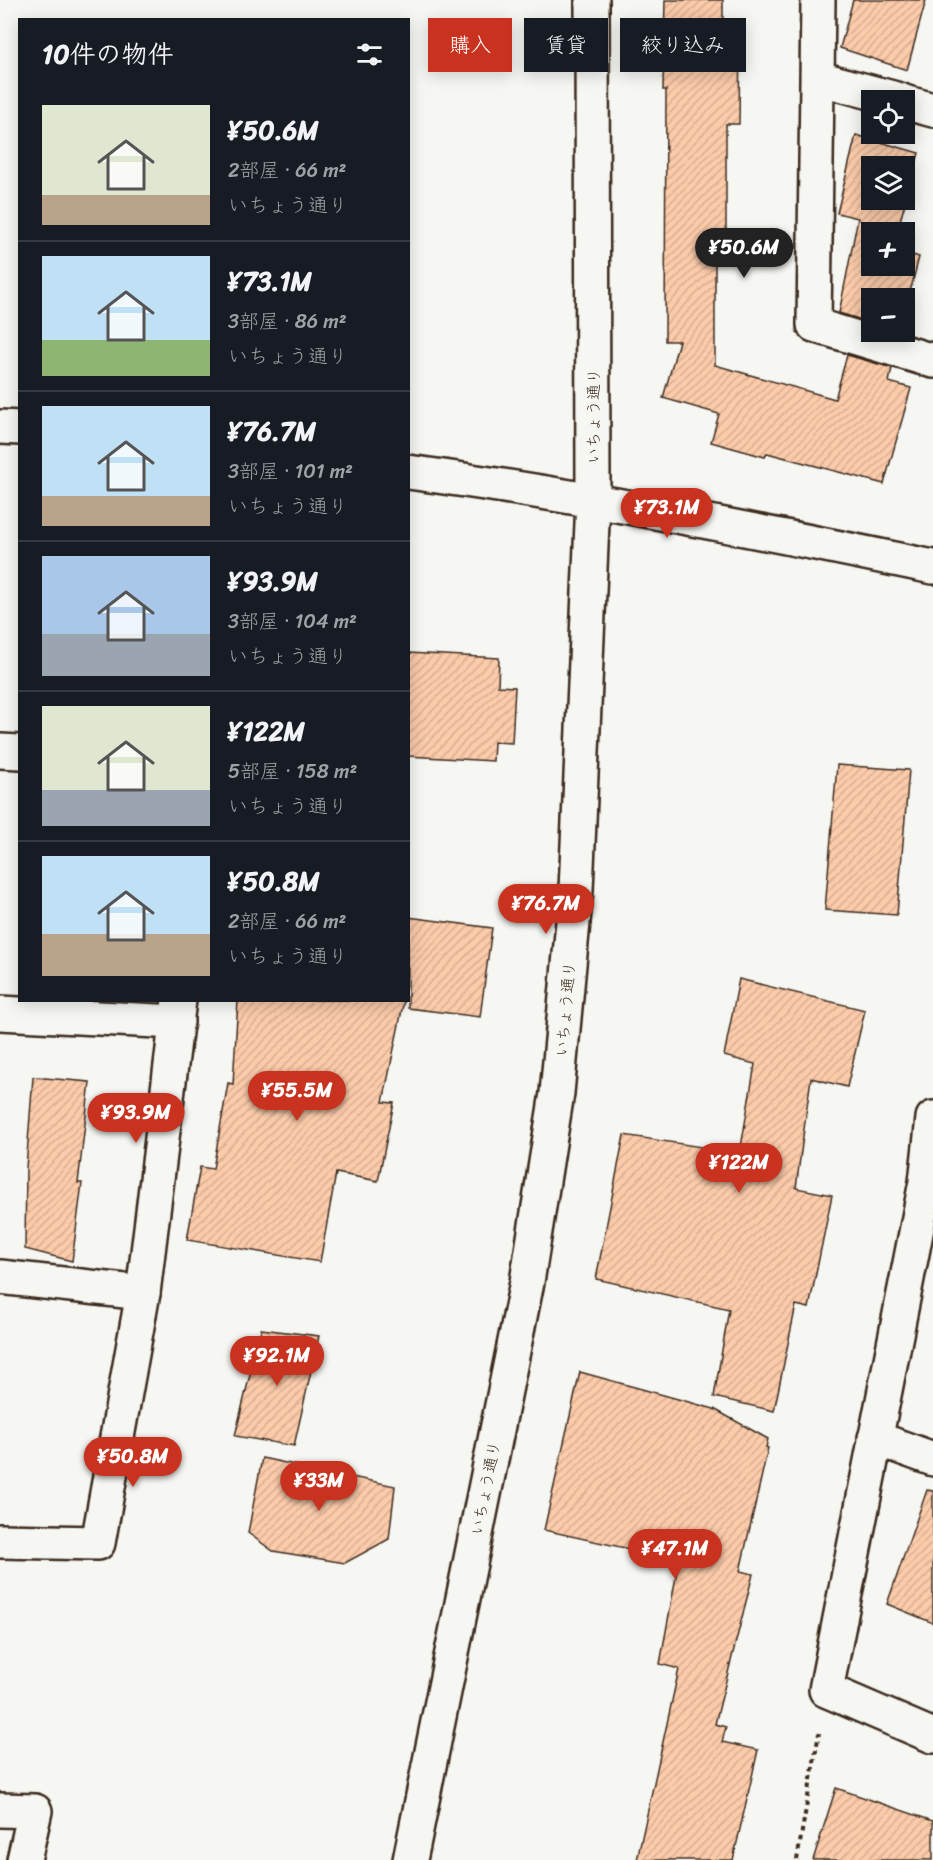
<!DOCTYPE html>
<html lang="ja">
<meta charset="utf-8">
<style>
:root{--surface:#171b24;--page:#20242c;--text:#f1f3f6;--muted:#9ea1a6;--line:#363941;--accent:#c8321e}
body{margin:0;font-family:Sriracha,"Klee One",sans-serif;background:var(--page);color:var(--text);height:100vh;display:flex;flex-direction:column;font-size:22px;white-space:nowrap}
*{box-sizing:border-box;margin:0}
p{font-size:20px;color:var(--muted)}
.icon{flex:none;width:33px;height:33px;fill:none;stroke:currentColor;stroke-width:2;stroke-linecap:round;stroke-linejoin:round}
.map{position:relative;flex:1;overflow:hidden}
.panel{position:absolute;left:18px;top:18px;width:392px;height:984px;display:flex;flex-direction:column;background:var(--surface);border-radius:0px;box-shadow:0 3px 15px #0003}
.panel>*{flex:none}
.hud{position:absolute;left:428px;top:18px;width:416px;height:54px;display:flex;gap:12px}
.controls{position:absolute;left:861px;top:90px;display:grid;gap:12px}
.controls a{display:grid;place-items:center;width:54px;height:54px;border-radius:0px;background:var(--surface);box-shadow:0 3px 15px #0003;font-size:30px}
.price{position:absolute;translate:-50% -51px;padding:0 14px;border-radius:21px;background:var(--accent);color:#fff;font-size:20px;line-height:39px;filter:drop-shadow(0 2px 3px #0008)}
.price::after{content:'';position:absolute;left:50%;top:36px;width:18px;height:14px;margin-left:-9px;background:inherit;clip-path:polygon(0 0,100% 0,50% 100%)}
.price.selected{background:#222;color:#fff}
ul{padding:0;list-style:none}
li{display:flex;align-items:center;gap:18px;height:150px;padding:0 24px}
li+li{border-top:2px solid var(--line)}
li span{display:grid;place-items:center;flex:none;width:168px;height:120px;border-radius:0px;color:#555}
li>.icon{margin-inline-start:auto}
span .icon{width:72px;height:72px;fill:#fffc;stroke-width:1}
li b{font-size:26px}
h2{display:flex;justify-content:space-between;align-items:center;height:72px;padding:0 24px;font-size:26px}
.pill{padding:0 21px;border-radius:0px;background:var(--surface);box-shadow:0 3px 15px #0003;font-size:21px;line-height:54px}
.pill.selected{background:var(--accent);color:#fff}
.map>svg:first-child{display:block}
.building{fill:url(#building-hatch);stroke:#3b2a1e;stroke-width:1.5;fill-rule:evenodd}
.lines{fill:none;stroke-linecap:round;stroke-linejoin:round}
.street-casing{stroke:#3b2a1e;stroke-width:38}
.secondary-casing{stroke:#3b2a1e;stroke-width:38}
.path{stroke:#3b2a1e;stroke-width:4;stroke-dasharray:4.5 4.5;stroke-linecap:butt}
.street{stroke:#f6f6f2;stroke-width:33}
.secondary{stroke:#f6f6f2;stroke-width:33}
.labels{text-anchor:middle;stroke-width:5;stroke-linejoin:round;paint-order:stroke}
.street-label{font-size:16px;fill:#3b2a1e;stroke:#f6f6f2}
</style>
<div class="map">
<svg width="933" height="1860" viewBox="0 0 933 1860">
<defs>
<pattern id="building-hatch" width="6" height="6" patternUnits="userSpaceOnUse" patternTransform="scale(1.5)"><rect width="6" height="6" fill="#fbcbaa"/><path d="M-1 1l2-2M0 6l6-6M5 7l2-2" fill="none" stroke="#d8ae92"/></pattern>
</defs>
<rect width="100%" height="100%" fill="#f6f6f2"/>
<filter id="ink" filterUnits="userSpaceOnUse"><feTurbulence type="fractalNoise" baseFrequency=".0167" numOctaves="2"/><feDisplacementMap in="SourceGraphic" scale="12" xChannelSelector="R" yChannelSelector="G"/><feConvolveMatrix kernelMatrix="1 2 1 2 8 2 1 2 1" color-interpolation-filters="sRGB"/></filter>
<g filter="url(#ink)">
<!-- building -->
<g class="building">
<path d="M 665,0 L 723,0 L 723,29 L 740,29 L 739,124 L 726,124 L 726,235 L 715,235 L 715,365 L 835,399 L 847,355 L 892,368 L 889,382 L 911,388 L 884,484 L 767,453 L 765,457 L 711,442 L 719,414 L 663,398 L 679,341 L 665,341 L 666,90 L 663,90 Z"/>
<path d="M 853,0 L 926,0 L 907,70 L 840,48 Z"/>
<path d="M 856,135 L 919,153 L 897,232 L 872,232 L 872,266 L 904,266 L 904,252 L 919,257 L 904,316 L 904,298 L 872,298 L 872,323 L 839,313 L 858,218 L 837,213 ZM 872,166 L 904,166 L 904,200 L 872,200 Z"/>
<path d="M 408,653 L 499,658 L 498,686 L 515,687 L 512,743 L 494,742 L 493,761 L 408,756 Z"/>
<path d="M 837,765 L 909,770 L 897,915 L 825,910 Z"/>
<path d="M 408,917 L 492,928 L 480,1017 L 408,1008 Z"/>
<path d="M 739,979 L 865,1010 L 847,1087 L 811,1078 L 796,1188 L 832,1195 L 809,1308 L 796,1305 L 774,1411 L 714,1397 L 729,1309 L 596,1279 L 624,1135 L 740,1153 L 755,1064 L 724,1056 Z"/>
<path d="M 238,1000 L 404,1000 L 383,1102 L 394,1103 L 378,1181 L 336,1173 L 320,1262 L 187,1240 L 200,1167 L 213,1169 L 228,1083 L 233,1084 Z"/>
<path d="M 33,1077 L 90,1082 L 78,1183 L 82,1183 L 72,1261 L 25,1249 L 26,1168 Z"/>
<path d="M 261,1329 L 319,1336 L 294,1446 L 235,1436 Z"/>
<path d="M 580,1372 L 714,1409 L 768,1439 L 766,1447 L 768,1448 L 740,1571 L 753,1574 L 715,1724 L 726,1727 L 722,1742 L 758,1750 L 733,1860 L 637,1860 L 679,1669 L 660,1664 L 679,1560 L 544,1530 Z"/>
<path d="M 262,1458 L 395,1486 L 389,1539 L 345,1563 L 273,1551 L 248,1533 Z"/>
<path d="M 927,1490 L 933,1491 L 933,1623 L 887,1604 Z"/>
<path d="M 836,1788 L 933,1821 L 933,1860 L 813,1860 Z"/>
</g>
<g class="lines">
<!-- street casing -->
<g class="street-casing">
<g id="street">
<path d="M 818,0 L 814,325 L 933,361"/>
<path d="M 818,78 L 900,100"/>
<path d="M 904,102 L 933,110"/>
<path d="M 0,751 L 20,752"/>
<path d="M 0,1013 L 177,1022"/>
<path d="M 933,1118 L 926,1182 L 826,1690 L 933,1736"/>
<path d="M 0,1277 L 143,1293"/>
<path d="M 875,1438 L 933,1459"/>
<path d="M 0,1541 L 98,1543 L 143,1293 L 179,1000"/>
<path d="M 0,1810 L 35,1811 L 24,1860"/>
</g>
</g>
<!-- secondary casing -->
<g class="secondary-casing">
<g id="secondary">
<path d="M 0,427 L 20,428"/>
<path d="M 408,472 C 585,496 759,531 933,567"/>
<path d="M 410,1860 L 527,1282 L 557,1093 L 576,890 L 593,500 L 592,0"/>
</g>
</g>
<!-- path -->
<path class="path" d="M 797,1860 L 819,1733"/>
<!-- street -->
<use href="#street" class="street"/>
<!-- secondary -->
<use href="#secondary" class="secondary"/>
</g>
</g>
<g class="labels">
<!-- street labels -->
<g class="street-label">
<text transform="translate(593 416) rotate(-90)" y="6">いちょう通り</text>
<text transform="translate(565 1009) rotate(-85)" y="6">いちょう通り</text>
<text transform="translate(485 1488) rotate(-79)" y="6">いちょう通り</text>
</g>
</g>
</svg>
<div class="controls">
<a><svg class="icon" aria-label="locate" viewBox="0 0 24 24"><circle cx="12" cy="12" r="6"/><path d="M12 2v4M12 18v4M2 12h4M18 12h4"/></svg></a>
<a><svg class="icon" aria-label="layers" viewBox="0 0 24 24"><path d="M12 4l9 5-9 5-9-5zM3 14l9 5 9-5"/></svg></a>
<a>+</a>
<a>−</a>
</div>
<b class="price selected" style="left:744px;top:279px">¥50.6M</b>
<b class="price" style="left:667px;top:539px">¥73.1M</b>
<b class="price" style="left:546px;top:935px">¥76.7M</b>
<b class="price" style="left:297px;top:1122px">¥55.5M</b>
<b class="price" style="left:136px;top:1144px">¥93.9M</b>
<b class="price" style="left:739px;top:1194px">¥122M</b>
<b class="price" style="left:277px;top:1387px">¥92.1M</b>
<b class="price" style="left:133px;top:1488px">¥50.8M</b>
<b class="price" style="left:319px;top:1512px">¥33M</b>
<b class="price" style="left:675px;top:1580px">¥47.1M</b>
<div class="hud">
<a class="pill selected">購入</a>
<a class="pill">賃貸</a>
<a class="pill">絞り込み</a>
</div>
<section class="panel">
<h2>10件の物件<svg class="icon" aria-label="filters" viewBox="0 0 24 24"><path d="M4 7h16M4 17h16"/><circle cx="9" cy="7" r="2"/><circle cx="15" cy="17" r="2"/></svg></h2>
<ul>
<li><span style="background:linear-gradient(#dfe7d0 75%,#b9a48a 0)"><svg class="icon" aria-label="home" viewBox="0 0 24 24"><path d="M3 11l9-7 9 7M6 9v11h12V9"/></svg></span><div><b>¥50.6M</b><p>2部屋 · 66 m²</p><p>いちょう通り</p></div></li>
<li><span style="background:linear-gradient(#bfe0f5 70%,#8fb573 0)"><svg class="icon" aria-label="home" viewBox="0 0 24 24"><path d="M3 11l9-7 9 7M6 9v11h12V9"/></svg></span><div><b>¥73.1M</b><p>3部屋 · 86 m²</p><p>いちょう通り</p></div></li>
<li><span style="background:linear-gradient(#bfe0f5 75%,#b9a48a 0)"><svg class="icon" aria-label="home" viewBox="0 0 24 24"><path d="M3 11l9-7 9 7M6 9v11h12V9"/></svg></span><div><b>¥76.7M</b><p>3部屋 · 101 m²</p><p>いちょう通り</p></div></li>
<li><span style="background:linear-gradient(#a9c7e8 65%,#9aa5b1 0)"><svg class="icon" aria-label="home" viewBox="0 0 24 24"><path d="M3 11l9-7 9 7M6 9v11h12V9"/></svg></span><div><b>¥93.9M</b><p>3部屋 · 104 m²</p><p>いちょう通り</p></div></li>
<li><span style="background:linear-gradient(#dfe7d0 70%,#9aa5b1 0)"><svg class="icon" aria-label="home" viewBox="0 0 24 24"><path d="M3 11l9-7 9 7M6 9v11h12V9"/></svg></span><div><b>¥122M</b><p>5部屋 · 158 m²</p><p>いちょう通り</p></div></li>
<li><span style="background:linear-gradient(#bfe0f5 65%,#b9a48a 0)"><svg class="icon" aria-label="home" viewBox="0 0 24 24"><path d="M3 11l9-7 9 7M6 9v11h12V9"/></svg></span><div><b>¥50.8M</b><p>2部屋 · 66 m²</p><p>いちょう通り</p></div></li>
</ul>
</section>
</div>
